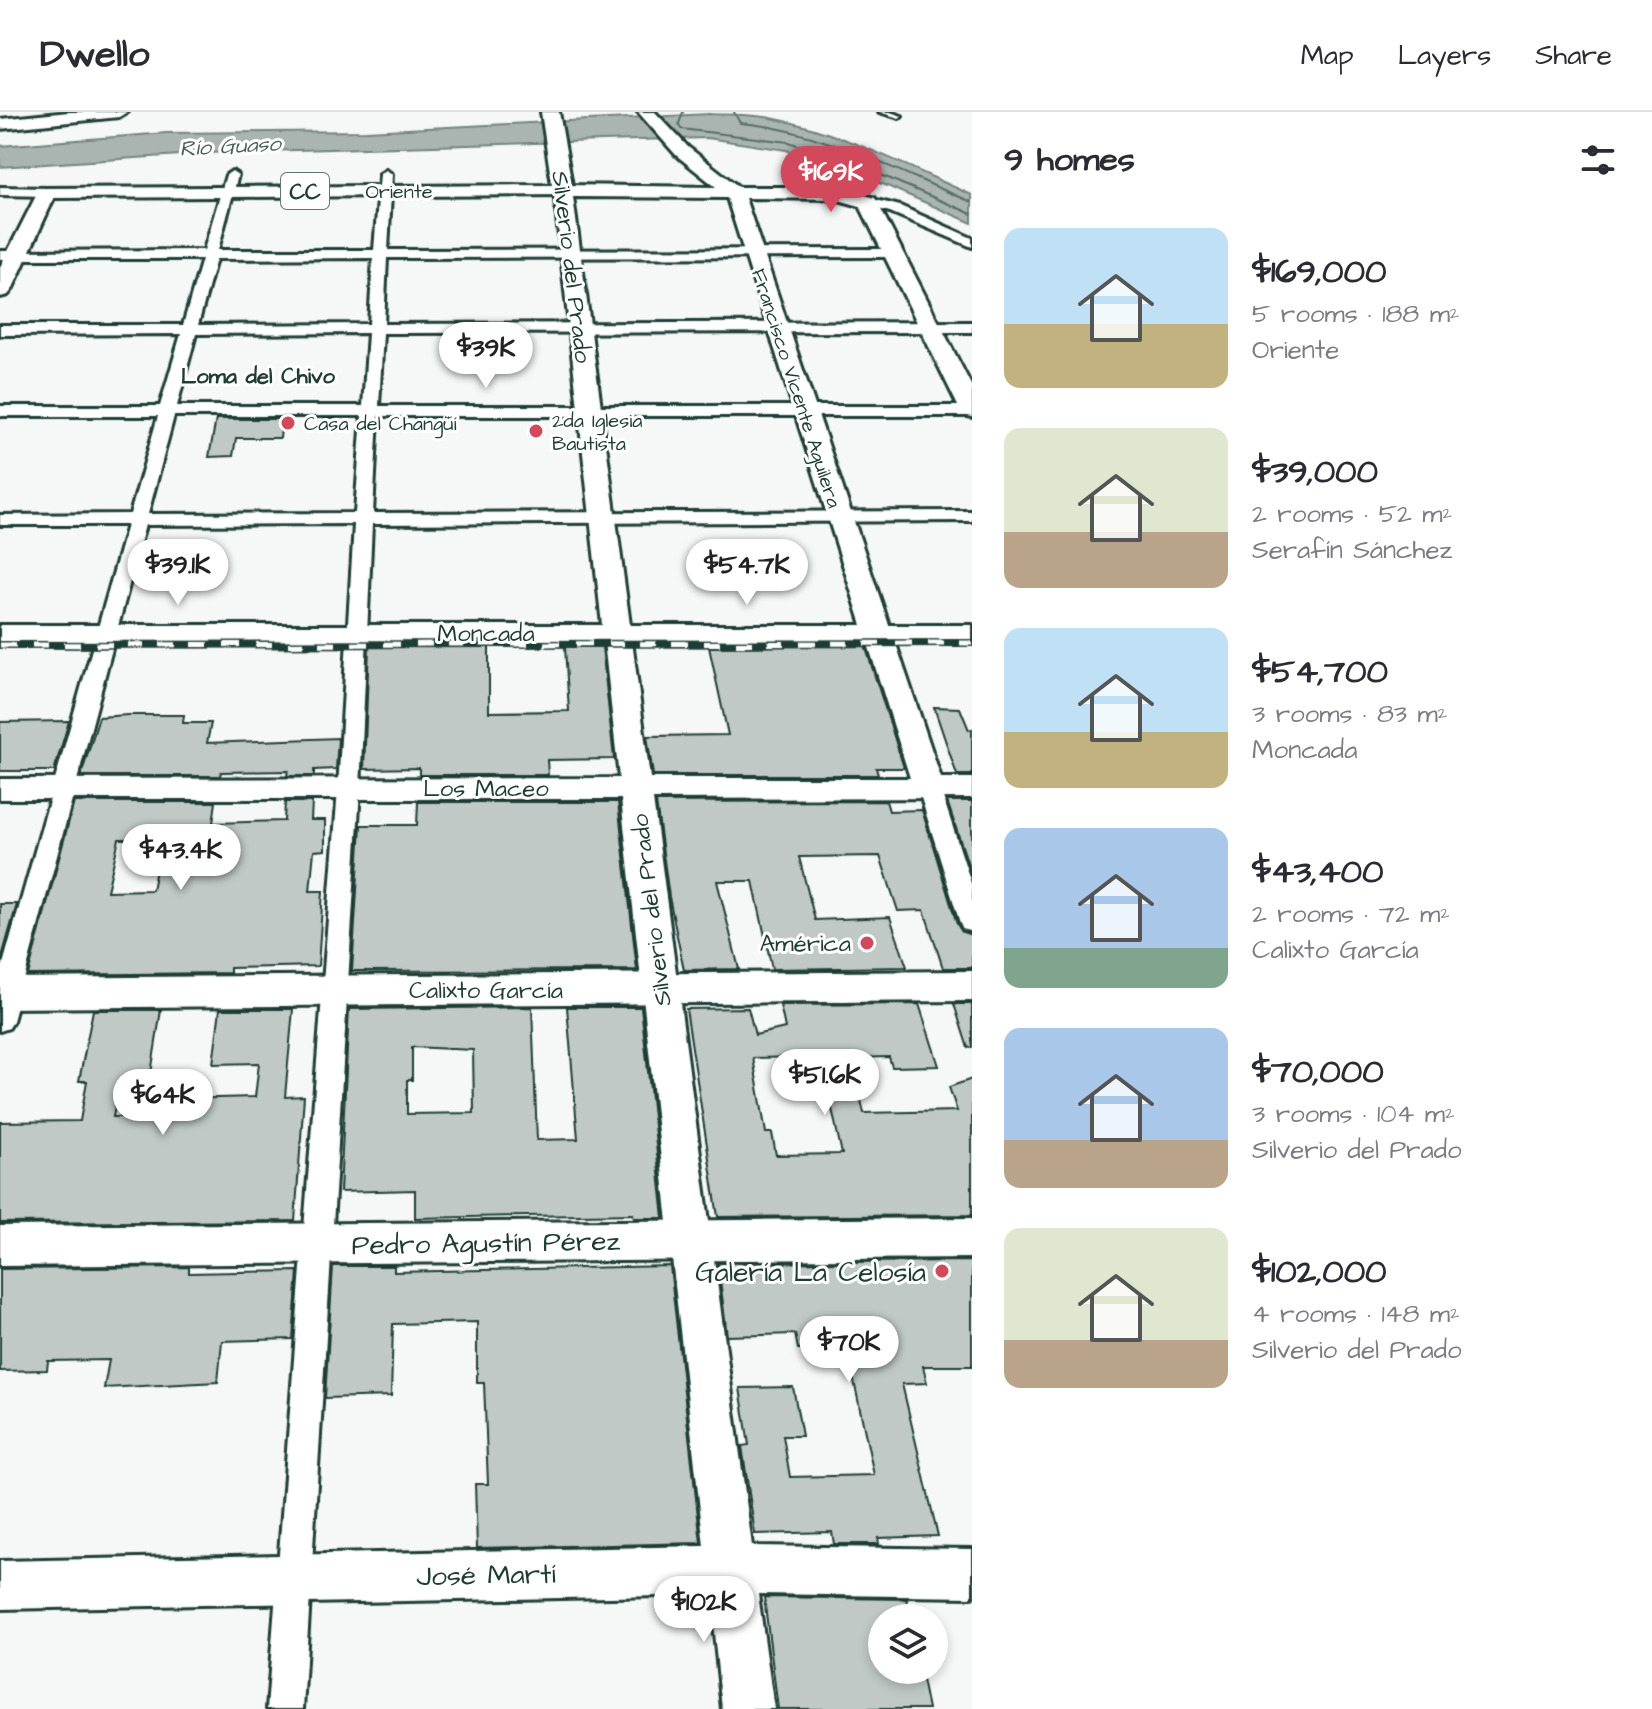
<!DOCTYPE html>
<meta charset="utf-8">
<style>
:root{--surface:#fff;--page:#f7f7f7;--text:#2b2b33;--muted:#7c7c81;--line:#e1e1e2;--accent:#d1495b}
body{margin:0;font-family:"Architects Daughter",sans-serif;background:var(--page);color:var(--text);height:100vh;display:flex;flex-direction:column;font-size:30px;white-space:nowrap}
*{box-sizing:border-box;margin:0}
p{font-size:26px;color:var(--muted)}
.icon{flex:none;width:44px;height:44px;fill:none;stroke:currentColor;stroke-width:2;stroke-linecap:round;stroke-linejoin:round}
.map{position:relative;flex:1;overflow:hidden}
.sheet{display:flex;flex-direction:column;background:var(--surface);width:680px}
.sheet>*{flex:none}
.fabs{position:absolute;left:868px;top:1492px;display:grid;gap:16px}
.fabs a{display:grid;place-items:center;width:80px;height:80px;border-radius:50%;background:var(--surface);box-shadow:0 4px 12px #0003;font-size:40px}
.price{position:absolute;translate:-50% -68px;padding:0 18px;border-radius:28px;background:#fff;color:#222;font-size:26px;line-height:52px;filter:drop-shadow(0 2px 4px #0008)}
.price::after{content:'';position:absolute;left:50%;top:48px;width:24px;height:18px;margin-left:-12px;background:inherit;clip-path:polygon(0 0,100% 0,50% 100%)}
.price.active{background:var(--accent);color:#fff}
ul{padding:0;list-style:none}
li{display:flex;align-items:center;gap:24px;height:200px;padding:0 32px}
li span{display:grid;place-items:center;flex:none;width:224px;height:160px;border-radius:16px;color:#555}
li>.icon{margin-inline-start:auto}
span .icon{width:96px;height:96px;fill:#fffc;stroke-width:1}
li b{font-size:34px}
h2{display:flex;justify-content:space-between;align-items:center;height:96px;padding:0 32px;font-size:34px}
header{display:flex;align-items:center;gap:48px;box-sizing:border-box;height:112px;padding:0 40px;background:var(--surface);border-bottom:2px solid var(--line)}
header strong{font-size:38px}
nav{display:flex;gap:44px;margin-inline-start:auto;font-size:28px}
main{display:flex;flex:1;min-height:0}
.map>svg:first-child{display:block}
.water{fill:#aab5b1;stroke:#72857f;stroke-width:2}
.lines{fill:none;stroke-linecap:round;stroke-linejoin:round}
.shore{stroke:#576d66;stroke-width:2}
.building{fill:#c0c9c6;stroke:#1f3d34;stroke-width:2;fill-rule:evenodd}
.lane-casing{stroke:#1f3d34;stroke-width:6}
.street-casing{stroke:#1f3d34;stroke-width:6}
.secondary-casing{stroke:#1f3d34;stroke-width:6}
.primary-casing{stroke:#1f3d34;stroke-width:6}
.lane{fill:#fff;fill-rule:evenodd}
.street{fill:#fff;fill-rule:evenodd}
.secondary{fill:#fff;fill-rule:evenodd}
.primary{fill:#fff;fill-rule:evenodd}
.rail-casing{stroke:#1f3d34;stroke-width:8}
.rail{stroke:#fff;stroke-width:5;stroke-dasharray:16;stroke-linecap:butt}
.poi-dot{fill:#d1495b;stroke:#fff;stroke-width:3}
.labels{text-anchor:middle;stroke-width:6;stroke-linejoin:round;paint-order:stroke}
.far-street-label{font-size:20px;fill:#1f3d34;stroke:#fff}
.far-poi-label{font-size:20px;fill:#1f3d34;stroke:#fff;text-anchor:start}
.far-water-label{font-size:22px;font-style:italic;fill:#49615a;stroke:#fff}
.shield{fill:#fff;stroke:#627771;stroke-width:2}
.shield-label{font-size:22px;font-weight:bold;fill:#1f3d34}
.far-neighbourhood-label{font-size:22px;font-weight:bold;fill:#1f3d34;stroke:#fff}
.street-label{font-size:24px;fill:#1f3d34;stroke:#fff}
.poi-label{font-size:24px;fill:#1f3d34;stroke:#fff;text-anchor:end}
.near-street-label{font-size:28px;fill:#1f3d34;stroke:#fff}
.near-poi-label{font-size:28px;fill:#1f3d34;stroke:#fff;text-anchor:end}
</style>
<header>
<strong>Dwello</strong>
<nav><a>Map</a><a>Layers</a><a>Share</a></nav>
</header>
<main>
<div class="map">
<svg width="972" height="1597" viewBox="0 0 972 1597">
<rect width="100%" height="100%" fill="#f6f7f7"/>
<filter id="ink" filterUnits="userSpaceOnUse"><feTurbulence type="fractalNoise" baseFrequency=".0125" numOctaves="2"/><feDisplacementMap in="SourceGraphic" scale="16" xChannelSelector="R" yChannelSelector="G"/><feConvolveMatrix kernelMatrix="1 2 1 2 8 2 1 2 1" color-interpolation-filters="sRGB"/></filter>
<g filter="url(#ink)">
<!-- water -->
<path class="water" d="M 709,2 C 729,3 751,2 771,6 C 840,19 908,55 972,83 L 972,111 L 885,73 L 786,38 L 707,26 L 226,40 L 0,55 L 0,34 L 166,21 L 366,19 Z"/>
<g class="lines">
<!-- shore -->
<g class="shore">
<path d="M 683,0 L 679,12 L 681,17 L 789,30 L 888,66 L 972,102"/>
<path d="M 734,0 L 740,11 C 820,17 898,60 972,90"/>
</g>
</g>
<!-- building -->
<g class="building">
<path d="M 216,307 L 282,307 L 280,326 L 236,326 L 233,344 L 209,345 Z"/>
<path d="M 865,533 L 904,656 L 876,656 L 878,663 L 653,663 L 647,624 L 728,623 L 709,535 Z"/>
<path d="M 489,534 L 489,600 L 569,599 L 565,535 L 602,535 L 614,647 L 547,648 L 548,663 L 419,663 L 419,656 L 364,657 L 369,535 Z"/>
<path d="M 934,595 L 960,596 L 969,618 L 972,617 L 972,663 L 957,663 Z"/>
<path d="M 128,603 L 184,603 L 183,611 L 211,611 L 207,631 L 338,626 L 336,657 L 314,658 L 314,664 L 287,664 L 288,659 L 221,660 L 220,664 L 81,664 L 99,605 Z"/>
<path d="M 69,609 L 54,659 L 0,659 L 0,610 Z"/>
<path d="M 886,689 L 889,699 L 922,698 L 957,812 L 962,820 L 972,823 L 972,856 L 943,856 L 924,798 L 898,799 L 880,744 L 799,745 L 815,808 L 890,805 L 907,855 L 772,857 L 753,769 L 717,769 L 739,857 L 684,858 L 669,785 L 656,690 Z"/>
<path d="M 947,689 L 972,689 L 972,764 Z"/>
<path d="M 74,690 L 216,690 L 213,711 L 284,709 L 285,690 L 312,690 L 311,708 L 325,708 L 325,738 L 314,739 L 310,779 L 323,779 L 318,854 L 230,856 L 230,861 L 28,863 ZM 119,727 L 162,727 L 152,778 L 107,779 Z"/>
<path d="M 418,690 L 618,690 L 637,858 L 352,859 L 361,713 L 417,713 Z"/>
<path d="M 0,792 L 17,792 L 0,852 Z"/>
<path d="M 919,892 L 939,954 L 892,955 L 889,945 L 851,946 L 864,1001 L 957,999 L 949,975 L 972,967 L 972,1103 L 718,1105 L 686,897 L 748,896 L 755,923 L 785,916 L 780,893 ZM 804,945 L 810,975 L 827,974 L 842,1042 L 776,1043 L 772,1021 L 766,1021 L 753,946 Z"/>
<path d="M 954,892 L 972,892 L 972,935 L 968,936 Z"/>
<path d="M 532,895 L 537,1028 L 578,1027 L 567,895 L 641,895 L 664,1106 L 634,1106 L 633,1102 L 415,1106 L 415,1078 L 340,1080 L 349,897 ZM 412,935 L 473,938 L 474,1001 L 407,1002 L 407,968 L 412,968 Z"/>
<path d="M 220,897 L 293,897 L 285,985 L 304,984 L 295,1109 L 0,1111 L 0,1010 L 80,1009 L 87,969 L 79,969 L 93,898 L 161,898 L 150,968 L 120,968 L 113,1005 L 176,1004 L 179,987 L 255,985 L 259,951 L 213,952 Z"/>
<path d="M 972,1149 L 972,1254 L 923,1254 L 927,1271 L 902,1272 L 938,1424 L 878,1426 L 879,1432 L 834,1432 L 832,1420 L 755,1422 L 742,1334 L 749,1333 L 740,1276 L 793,1275 L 802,1324 L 783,1324 L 790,1365 L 874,1363 L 847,1236 L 798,1237 L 795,1222 L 727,1224 L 718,1151 Z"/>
<path d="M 333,1154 L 394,1154 L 394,1160 L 670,1154 L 701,1431 L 477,1436 L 475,1372 L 488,1372 L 484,1271 L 477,1271 L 477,1210 L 393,1212 L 391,1284 L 325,1286 Z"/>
<path d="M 189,1155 L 189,1161 L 298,1159 L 293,1227 L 222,1229 L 218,1270 L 104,1276 L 109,1248 L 48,1249 L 47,1258 L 0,1259 L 0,1157 Z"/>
<path d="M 764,1485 L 907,1487 L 911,1506 L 882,1506 L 882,1558 L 920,1558 L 928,1597 L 778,1597 Z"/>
</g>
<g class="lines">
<!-- lane casing -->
<g class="lane-casing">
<path id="lane" d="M 879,0 L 890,0 L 902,4 L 899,6 Z"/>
</g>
<!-- street casing -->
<g class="street-casing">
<g id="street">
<path d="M 386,58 L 392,62 L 388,138 L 894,137 L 901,141 L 894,145 L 387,146 L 384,212 L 972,210 L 972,220 L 383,221 L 379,294 L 972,294 L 972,304 L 378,304 L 373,401 L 972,399 L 972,409 L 372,412 L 360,677 L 303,1597 L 267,1597 L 338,677 L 354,412 L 145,413 L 13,909 L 9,916 L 0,919 L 0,863 L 127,413 L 0,413 L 0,403 L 130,402 L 158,304 L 0,304 L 0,294 L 160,294 L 181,222 L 0,223 L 0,213 L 183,213 L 202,147 L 0,147 L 0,139 L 204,138 L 226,63 L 232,59 L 238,63 L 218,138 L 374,138 L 380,62 ZM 373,146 L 369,212 L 198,213 L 216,147 ZM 368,221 L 363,294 L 177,294 L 196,222 ZM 174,304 L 362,304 L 355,401 L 148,402 Z"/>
<path d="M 0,75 L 47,76 L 54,80 L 47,84 L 0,83 Z"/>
<path d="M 868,86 L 900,94 L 972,126 L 972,135 L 890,100 L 863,93 L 861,90 Z"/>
<path d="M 929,669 L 937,671 L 940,676 L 972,774 L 972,820 L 963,817 L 960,811 L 918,676 L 921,671 Z"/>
</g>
</g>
<!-- secondary casing -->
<g class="secondary-casing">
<g id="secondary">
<path d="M 69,0 L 127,0 L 119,5 L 0,17 L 0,7 Z"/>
<path d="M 638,0 L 655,0 L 688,35 L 739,75 L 836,75 L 875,86 L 972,275 L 972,305 L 964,303 L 960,298 L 860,94 L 835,87 L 745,86 L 889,513 L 972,513 L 972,529 L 895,529 L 941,666 L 972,666 L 972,686 L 653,687 L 752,1434 L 972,1437 L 972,1485 L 758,1482 L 774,1597 L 722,1597 L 710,1483 L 0,1497 L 0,1449 L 704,1434 L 621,687 L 0,687 L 0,667 L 619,666 L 604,529 L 0,529 L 0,513 L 602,513 L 554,79 L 563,73 L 716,75 L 676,43 ZM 573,85 L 727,86 L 862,513 L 630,513 ZM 632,529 L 867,529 L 910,666 L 650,666 Z"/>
</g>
</g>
<!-- primary casing -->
<g class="primary-casing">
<g id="primary">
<path d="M 541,0 L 559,0 L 573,79 L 570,83 L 54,86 L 12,178 L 8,183 L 0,185 L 0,155 L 40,76 L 552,73 Z"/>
<path d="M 972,859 L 972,889 L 0,896 L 0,866 Z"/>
<path d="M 972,1106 L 972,1146 L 0,1154 L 0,1114 Z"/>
</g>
</g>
<!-- lane -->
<use href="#lane" class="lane"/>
<!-- street -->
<use href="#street" class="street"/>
<!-- secondary -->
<use href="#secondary" class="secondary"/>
<!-- primary -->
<use href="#primary" class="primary"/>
<!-- rail casing -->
<g class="rail-casing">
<path id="rail" d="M 0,533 L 972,531"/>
</g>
<!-- rail -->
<use href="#rail" class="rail"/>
</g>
</g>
<!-- markers -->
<g class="poi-dot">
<circle cx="288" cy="311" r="8"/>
<circle cx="536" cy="319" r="8"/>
<circle cx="867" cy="831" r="8"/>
<circle cx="942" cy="1159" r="8"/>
</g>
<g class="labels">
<!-- far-street labels -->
<g class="far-street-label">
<text x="399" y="86">Oriente</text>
<text transform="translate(797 276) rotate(72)" y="7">Francisco Vicente Aguilera</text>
</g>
<!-- far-poi labels -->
<g class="far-poi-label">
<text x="552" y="315">2da Iglesia<tspan x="552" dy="23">Bautista</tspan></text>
<text x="304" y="318">Casa del Changüí</text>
</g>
<!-- far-water labels -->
<g class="far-water-label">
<text transform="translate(230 33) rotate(-3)" y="8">Río Guaso</text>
</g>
<!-- shield labels -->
<rect class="shield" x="281" y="61" width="48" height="36" rx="6"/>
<g class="shield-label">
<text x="305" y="87">CC</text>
</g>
<!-- far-neighbourhood labels -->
<g class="far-neighbourhood-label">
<text x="258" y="271">Loma del Chivo</text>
</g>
<!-- street labels -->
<g class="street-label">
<text transform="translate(572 155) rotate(83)" y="8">Silverio del Prado</text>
<text x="486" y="529">Moncada</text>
<text x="486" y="684">Los Maceo</text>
<text transform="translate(651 798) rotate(-97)" y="8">Silverio del Prado</text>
<text x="486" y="886">Calixto García</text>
</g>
<!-- poi labels -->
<g class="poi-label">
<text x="851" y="839">América</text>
</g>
<!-- near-street labels -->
<g class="near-street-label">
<text transform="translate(486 1130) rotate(-1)" y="10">Pedro Agustín Pérez</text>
<text transform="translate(486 1462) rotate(-1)" y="10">José Martí</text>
</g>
<!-- near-poi labels -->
<g class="near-poi-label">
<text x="926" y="1169">Galería La Celosía</text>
</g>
</g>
</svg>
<div class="fabs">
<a><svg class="icon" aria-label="layers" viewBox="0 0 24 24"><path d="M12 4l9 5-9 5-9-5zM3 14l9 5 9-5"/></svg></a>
</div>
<b class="price active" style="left:831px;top:102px">$169K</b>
<b class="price" style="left:486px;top:278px">$39K</b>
<b class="price" style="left:178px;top:495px">$39.1K</b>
<b class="price" style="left:747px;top:495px">$54.7K</b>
<b class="price" style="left:181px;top:780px">$43.4K</b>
<b class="price" style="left:825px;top:1005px">$51.6K</b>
<b class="price" style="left:163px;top:1025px">$64K</b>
<b class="price" style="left:849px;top:1272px">$70K</b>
<b class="price" style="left:704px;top:1532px">$102K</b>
</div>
<section class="sheet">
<h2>9 homes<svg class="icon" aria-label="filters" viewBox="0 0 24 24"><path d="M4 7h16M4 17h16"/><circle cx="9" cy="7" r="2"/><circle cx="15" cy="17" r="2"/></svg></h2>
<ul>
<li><span style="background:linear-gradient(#bfe0f5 60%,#c2b280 0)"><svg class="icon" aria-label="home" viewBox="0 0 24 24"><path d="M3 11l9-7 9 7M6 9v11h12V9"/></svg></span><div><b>$169,000</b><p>5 rooms · 188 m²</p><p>Oriente</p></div></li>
<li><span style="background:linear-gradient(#dfe7d0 65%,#b9a48a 0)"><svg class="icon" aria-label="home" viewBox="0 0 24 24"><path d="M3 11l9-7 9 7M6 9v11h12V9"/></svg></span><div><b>$39,000</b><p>2 rooms · 52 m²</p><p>Serafín Sánchez</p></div></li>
<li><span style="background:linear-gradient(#bfe0f5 65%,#c2b280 0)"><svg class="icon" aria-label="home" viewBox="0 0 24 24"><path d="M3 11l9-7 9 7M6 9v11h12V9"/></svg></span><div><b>$54,700</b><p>3 rooms · 83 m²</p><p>Moncada</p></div></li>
<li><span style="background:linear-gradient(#a9c7e8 75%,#7fa58c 0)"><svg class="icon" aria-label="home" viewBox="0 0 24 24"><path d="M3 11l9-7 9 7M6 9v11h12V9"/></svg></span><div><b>$43,400</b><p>2 rooms · 72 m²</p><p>Calixto García</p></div></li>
<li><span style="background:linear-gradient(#a9c7e8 70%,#b9a48a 0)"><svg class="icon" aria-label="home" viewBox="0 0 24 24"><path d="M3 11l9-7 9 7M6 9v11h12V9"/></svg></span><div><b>$70,000</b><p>3 rooms · 104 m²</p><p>Silverio del Prado</p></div></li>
<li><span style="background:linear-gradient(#dfe7d0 70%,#b9a48a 0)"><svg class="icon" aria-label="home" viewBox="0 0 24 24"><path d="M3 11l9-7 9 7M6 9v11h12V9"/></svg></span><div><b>$102,000</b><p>4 rooms · 148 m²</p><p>Silverio del Prado</p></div></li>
</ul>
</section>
</main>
